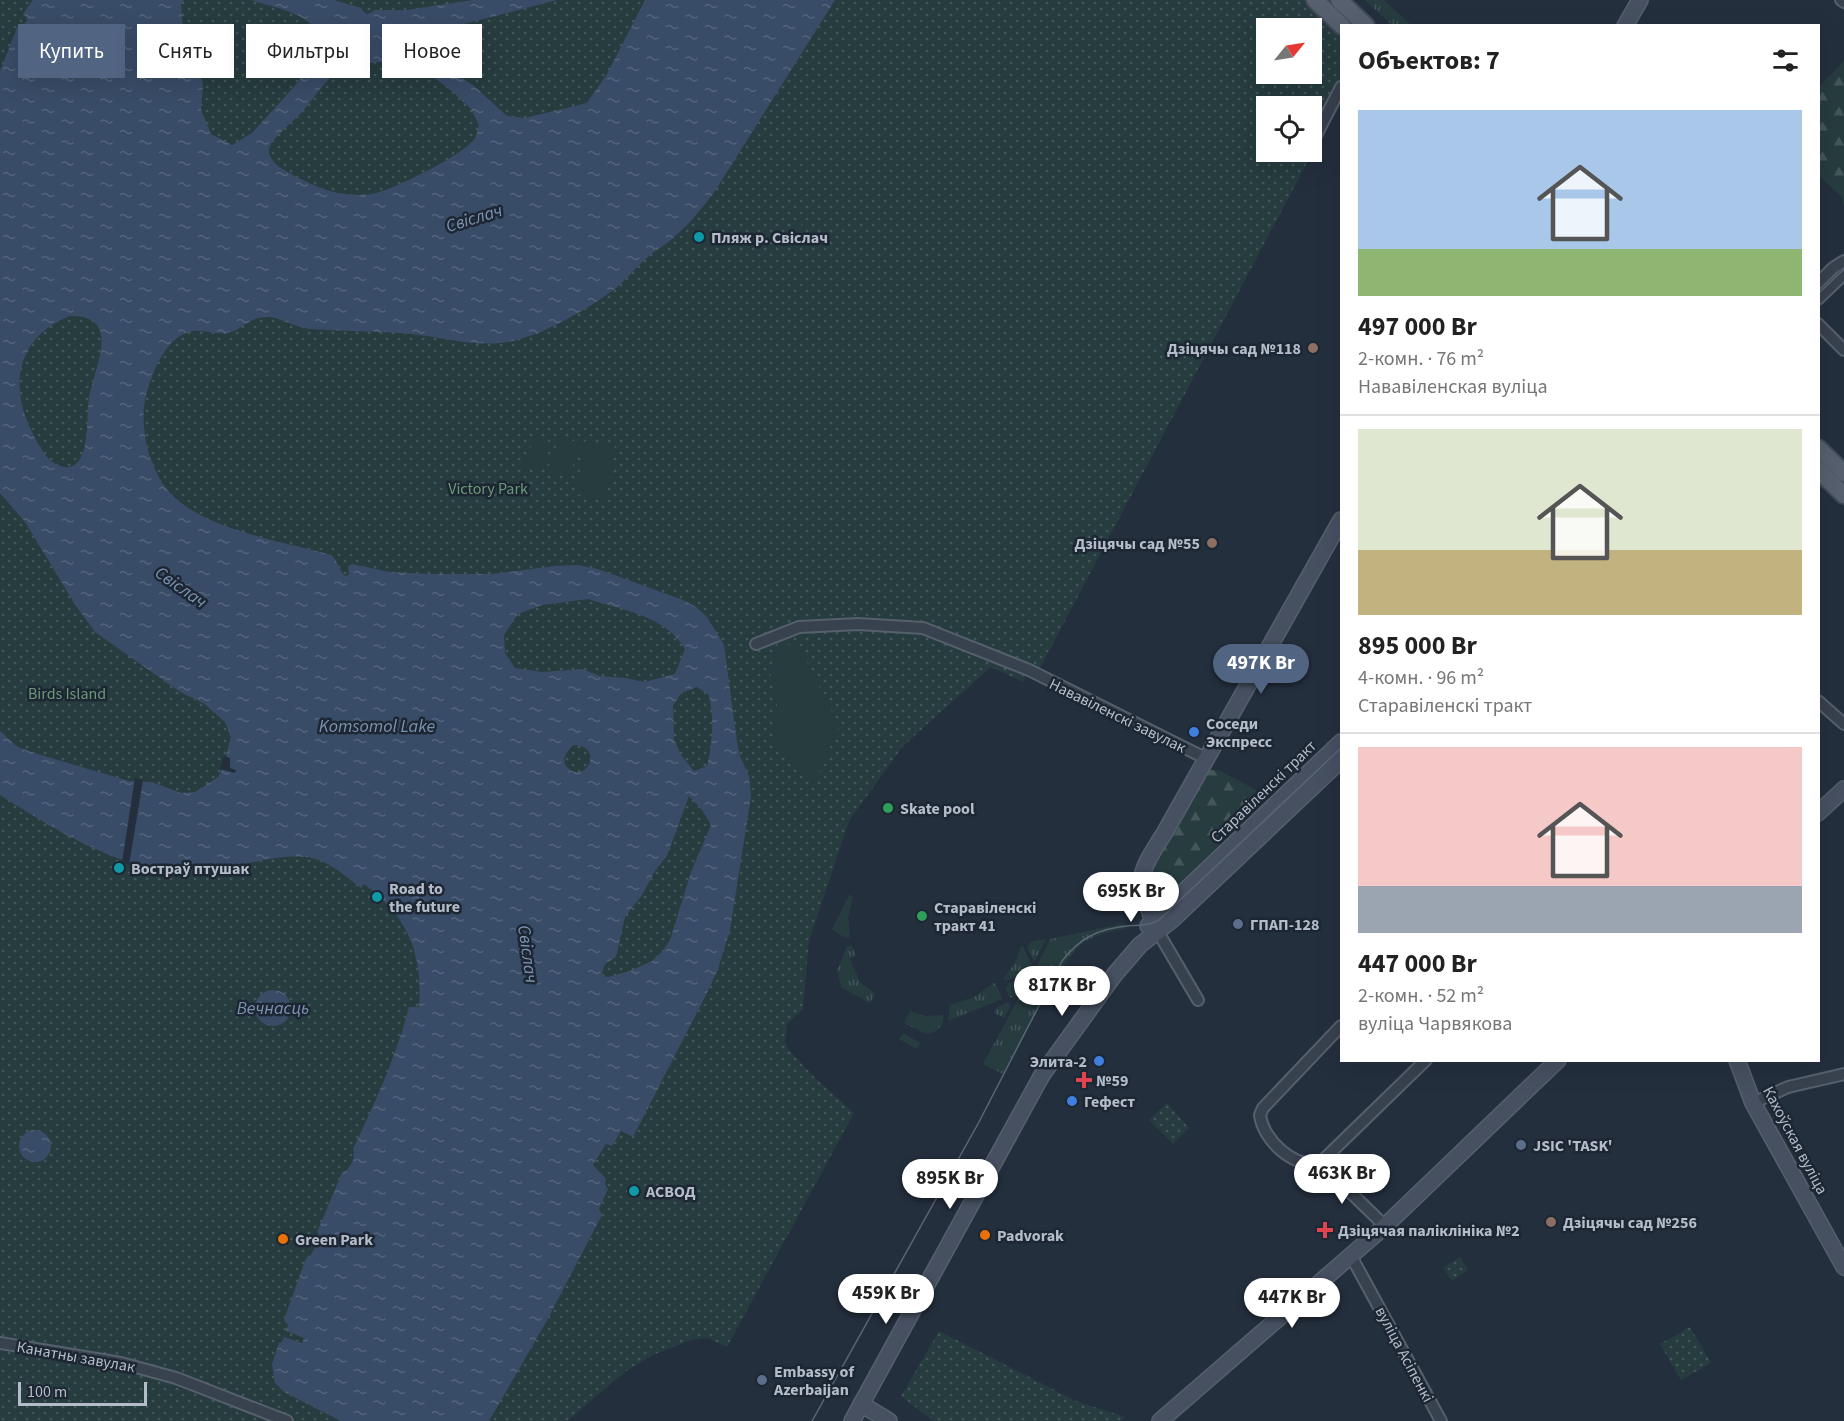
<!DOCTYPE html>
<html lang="ru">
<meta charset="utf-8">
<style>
:root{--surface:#fff;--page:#f6f6f6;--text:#222;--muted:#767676;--line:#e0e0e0;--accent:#516482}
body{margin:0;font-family:"Source Sans 3",sans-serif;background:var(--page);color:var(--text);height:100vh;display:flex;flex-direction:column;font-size:22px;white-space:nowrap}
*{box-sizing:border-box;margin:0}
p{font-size:20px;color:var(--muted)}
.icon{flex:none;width:33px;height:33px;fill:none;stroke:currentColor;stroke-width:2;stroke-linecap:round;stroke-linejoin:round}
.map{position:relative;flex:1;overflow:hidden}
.panel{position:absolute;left:1340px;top:24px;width:480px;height:1038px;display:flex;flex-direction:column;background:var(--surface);border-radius:0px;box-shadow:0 6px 24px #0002}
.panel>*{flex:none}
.guide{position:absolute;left:18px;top:24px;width:570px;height:54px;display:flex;gap:12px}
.needle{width:39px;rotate:60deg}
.controls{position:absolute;left:1256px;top:18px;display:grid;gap:12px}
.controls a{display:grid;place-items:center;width:66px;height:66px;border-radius:0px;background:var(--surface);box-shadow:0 6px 24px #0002;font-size:30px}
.scale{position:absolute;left:18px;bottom:15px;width:129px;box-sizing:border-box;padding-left:6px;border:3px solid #b4bcc9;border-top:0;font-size:16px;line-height:21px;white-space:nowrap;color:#b4bcc9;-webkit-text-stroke:4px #1d2633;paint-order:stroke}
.price{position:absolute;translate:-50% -51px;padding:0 14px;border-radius:21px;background:#fff;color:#222;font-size:20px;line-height:39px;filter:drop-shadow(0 2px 3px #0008)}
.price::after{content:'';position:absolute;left:50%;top:36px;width:18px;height:14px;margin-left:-9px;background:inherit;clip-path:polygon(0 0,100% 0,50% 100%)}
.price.on{background:var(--accent);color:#fff}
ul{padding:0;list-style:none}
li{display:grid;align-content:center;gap:12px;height:318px;padding:0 18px}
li+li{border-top:2px solid var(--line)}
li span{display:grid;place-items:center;height:186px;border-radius:0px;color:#555}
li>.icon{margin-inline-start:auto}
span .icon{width:108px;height:108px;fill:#fffc;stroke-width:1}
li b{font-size:26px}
h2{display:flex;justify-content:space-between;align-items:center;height:72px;padding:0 18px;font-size:26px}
.tag{padding:0 21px;border-radius:0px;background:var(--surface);box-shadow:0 6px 24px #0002;font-size:21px;line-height:54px}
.tag.on{background:var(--accent);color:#fff}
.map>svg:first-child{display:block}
.grass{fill:url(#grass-tufts)}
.forest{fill:url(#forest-firs)}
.park{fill:url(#park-dots);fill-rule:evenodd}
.pitch{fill:#263c3f}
.water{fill:url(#water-ripples);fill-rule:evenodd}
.pier{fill:#242f3e}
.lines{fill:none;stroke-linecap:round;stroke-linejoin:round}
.street-casing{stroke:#565f6c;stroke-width:14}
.secondary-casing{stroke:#565f6c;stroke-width:18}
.primary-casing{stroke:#414a57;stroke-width:20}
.street{stroke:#38414e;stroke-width:10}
.secondary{stroke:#465061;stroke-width:15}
.primary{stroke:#56606e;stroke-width:16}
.tram{stroke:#5a6575;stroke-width:1.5}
.culture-dot{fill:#0f9aa8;stroke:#1d2633;stroke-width:2}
.education-dot{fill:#8d6e63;stroke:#1d2633;stroke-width:2}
.shop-dot{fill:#3f7fe0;stroke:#1d2633;stroke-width:2}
.leisure-dot{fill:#2e9e5b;stroke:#1d2633;stroke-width:2}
.service-dot{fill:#5c6f8a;stroke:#1d2633;stroke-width:2}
.health-dot{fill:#e0444e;stroke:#1d2633;stroke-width:2}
.food-dot{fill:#e8710a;stroke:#1d2633;stroke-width:2}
.labels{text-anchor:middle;stroke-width:5;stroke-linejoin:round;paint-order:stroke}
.poi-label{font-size:16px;font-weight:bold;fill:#b4bcc9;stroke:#1d2633;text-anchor:start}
.park-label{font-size:16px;fill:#6b9a76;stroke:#1d2633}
.street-label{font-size:16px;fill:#b4bcc9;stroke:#1d2633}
.water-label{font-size:18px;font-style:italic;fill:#7c92b1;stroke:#1d2633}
</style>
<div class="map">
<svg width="1844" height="1421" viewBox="0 0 1844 1421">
<defs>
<pattern id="grass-tufts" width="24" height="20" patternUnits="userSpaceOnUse" patternTransform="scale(1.5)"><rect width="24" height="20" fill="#263c3f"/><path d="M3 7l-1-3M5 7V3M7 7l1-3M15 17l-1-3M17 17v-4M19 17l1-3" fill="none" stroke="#435659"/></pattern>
<pattern id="forest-firs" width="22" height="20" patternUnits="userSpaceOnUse" patternTransform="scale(1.5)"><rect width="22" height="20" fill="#263c3f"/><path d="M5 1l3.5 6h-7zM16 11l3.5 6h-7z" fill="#435659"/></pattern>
<pattern id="park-dots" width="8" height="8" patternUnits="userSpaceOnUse" patternTransform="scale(1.5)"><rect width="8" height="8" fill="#263c3f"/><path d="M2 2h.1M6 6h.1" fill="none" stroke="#435659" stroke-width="1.8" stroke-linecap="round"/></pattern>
<pattern id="water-ripples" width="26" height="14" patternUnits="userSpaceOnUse" patternTransform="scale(1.5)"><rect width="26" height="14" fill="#394c67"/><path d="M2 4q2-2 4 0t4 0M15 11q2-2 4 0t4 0" fill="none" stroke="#53647b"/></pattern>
</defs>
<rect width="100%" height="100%" fill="#242f3e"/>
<!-- grass -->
<g class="grass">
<path d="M 1365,0 L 1384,0 L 1411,25 L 1392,25 Z"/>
<path d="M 849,895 L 853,897 L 848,918 L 850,937 L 845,938 L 832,929 Z"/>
<path d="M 1121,924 L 1126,925 L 1125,929 C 1084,936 1075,944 1055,981 L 1038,971 L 1037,966 L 1050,939 Z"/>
<path d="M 1046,939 L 1034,962 L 1028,948 L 1030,942 Z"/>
<path d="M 847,946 L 852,946 L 856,956 L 850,959 L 860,982 L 875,994 L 870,1003 L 842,988 L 837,971 Z"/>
<path d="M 1021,946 L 1023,946 L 1031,964 L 1024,976 L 1005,980 L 1004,978 L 1016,961 Z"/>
<path d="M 1035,978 L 1050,986 L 1003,1074 L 983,1064 L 1029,979 Z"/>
<path d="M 1023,980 L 1024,982 L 1017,995 L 1010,998 L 1006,989 L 1009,983 Z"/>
<path d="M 994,983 L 997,986 L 1002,999 L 948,1021 L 950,1005 L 974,997 Z"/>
<path d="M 1009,1002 L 1010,1007 L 1004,1018 L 994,1013 L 996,1008 Z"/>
<path d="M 910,1011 L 925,1016 L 943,1015 C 945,1026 936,1033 926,1034 L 904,1023 Z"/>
<path d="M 903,1033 L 920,1043 L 917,1049 L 899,1039 Z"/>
</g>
<!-- forest -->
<g class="forest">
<path d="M 1844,61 L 1844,206 L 1842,197 L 1818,175 L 1818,88 Z"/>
<path d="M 1210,770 L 1221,771 L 1265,795 L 1167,901 L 1157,907 L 1150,892 L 1150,872 Z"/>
</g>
<!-- park -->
<g class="park">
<path d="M 0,0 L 1305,0 L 1341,34 L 1341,87 L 1330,109 L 1311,113 L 1311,106 L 1266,106 L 1266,152 L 1302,152 L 1310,157 L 1040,668 L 1036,666 L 1029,670 L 1023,682 L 991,667 L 903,746 L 849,821 L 809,941 L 803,1009 L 787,1024 L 785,1041 L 788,1049 L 814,1077 L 854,1113 L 727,1347 L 707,1338 L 691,1340 L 653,1355 L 625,1372 L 567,1421 L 0,1421 ZM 1266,28 L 1311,28 L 1311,74 L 1266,74 Z"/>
<path d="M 1167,1103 L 1189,1128 L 1173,1144 L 1149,1120 Z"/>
<path d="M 1460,1257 L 1468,1270 L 1452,1281 L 1443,1268 Z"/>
<path d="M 1690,1327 L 1711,1363 L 1681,1380 L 1660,1344 Z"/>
<path d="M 939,1331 L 1076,1401 L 1125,1417 L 1119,1421 L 933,1421 L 901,1396 Z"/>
</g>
<!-- pitch -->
<g class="pitch">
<path d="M 800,223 L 808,235 L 788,248 L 780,236 Z"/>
<path d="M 535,436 L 552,443 L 540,473 L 523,466 Z"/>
<path d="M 560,436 L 581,444 L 568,478 L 547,471 Z"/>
<path d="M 585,441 L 615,446 L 606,500 L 576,494 Z"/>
<path d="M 778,643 L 799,646 L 836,720 L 838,730 L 813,786 L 775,743 L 772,721 L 778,710 L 770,671 Z"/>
</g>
<!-- water -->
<g class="water">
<path d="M 33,0 L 184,0 L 181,4 L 183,28 L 198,61 L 203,85 L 201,110 L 211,134 L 232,145 L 252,133 L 293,88 L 323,50 C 321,14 281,10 252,0 L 334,0 L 361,8 L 364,12 L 368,14 L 375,10 L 407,10 L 473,0 L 557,0 L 441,30 L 433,35 L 428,51 L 438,64 L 473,85 L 507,116 L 525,118 L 587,103 L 607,74 L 645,0 L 835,0 L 717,188 C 704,206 690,224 673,238 C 666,245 657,249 650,255 C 638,265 628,278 616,288 C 587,310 537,339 501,343 C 470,346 441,337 411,334 C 378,331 344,331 311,329 C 296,328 284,319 270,317 C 247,316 244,331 226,333 C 214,335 201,328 189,332 C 166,339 155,367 148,388 C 141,409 143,432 149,454 C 153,464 157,475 163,484 C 193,529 283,541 331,555 C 339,561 338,570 345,576 L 349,575 L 348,566 L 352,564 L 390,572 L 430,574 L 491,574 L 555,566 L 578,565 L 598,569 L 683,600 L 696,607 L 707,617 L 724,645 L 737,742 L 740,756 L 749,776 L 751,796 L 730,930 L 718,969 L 707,993 L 633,1137 L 621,1131 L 612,1146 L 606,1144 L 593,1165 L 606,1179 L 605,1184 L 608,1189 L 599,1209 L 602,1215 L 545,1324 L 489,1421 L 341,1421 L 284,1392 L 275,1383 L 272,1364 L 279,1343 L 282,1342 L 284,1337 L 302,1343 L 304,1338 L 286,1331 L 288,1325 L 284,1320 L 306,1258 L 309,1258 L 317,1244 L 319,1234 L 317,1232 L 342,1173 C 350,1170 356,1157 353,1149 C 375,1103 396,1057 409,1007 L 419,1007 C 423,954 408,916 364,884 L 361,888 C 348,878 334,866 319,860 C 281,846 218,878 174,872 C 109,864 54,829 0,795 L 0,731 L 16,746 L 31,752 L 129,781 L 152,782 L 181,793 L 195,792 L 218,777 L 223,768 L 231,737 L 225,722 L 203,703 L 180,692 L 95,632 L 76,606 L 25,522 L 0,493 L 0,71 L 18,25 L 23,25 L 27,21 L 26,17 L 23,14 ZM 377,62 L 415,64 L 452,91 L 471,109 L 479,125 C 478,129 477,134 475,138 C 464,155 396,188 376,193 C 366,196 349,195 339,193 C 324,191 307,182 293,175 C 283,169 269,163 269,150 C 270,139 293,122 301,113 C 316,97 325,77 345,68 C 354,64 367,64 377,62 ZM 70,316 C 82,316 96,318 100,331 C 106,350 92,378 89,398 C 86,415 91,464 69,467 C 62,468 54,464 49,459 C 41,451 37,441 32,432 C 8,384 18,336 70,316 ZM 588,599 C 622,610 666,616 685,649 L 675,674 L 644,682 L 625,678 L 600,676 L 583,669 L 542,672 L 515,668 L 505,653 L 504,635 L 518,614 L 542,605 ZM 697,687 L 709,695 C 714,720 713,742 707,766 L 694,771 L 681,755 L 674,739 L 673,706 L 681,693 ZM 574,745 C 604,746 587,783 569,769 C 559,761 567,750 574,745 ZM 689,796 L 703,811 L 711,825 L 691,872 L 670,940 L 662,952 L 652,961 L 630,971 L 608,977 L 601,976 L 605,964 L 616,957 L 625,917 L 642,895 L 655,871 L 667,856 Z"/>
<circle cx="273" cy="1008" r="18"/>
<circle cx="35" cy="1146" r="16"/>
</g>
<!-- pier -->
<g class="pier">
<path d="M 224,756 L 230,758 L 230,768 L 236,770 L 235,773 L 220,769 Z"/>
<path d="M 135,778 L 143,780 L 129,865 L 122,862 Z"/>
</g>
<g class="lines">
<!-- street casing -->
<g class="street-casing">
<g id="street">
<path d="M 1841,0 L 1844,2"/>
<path d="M 1311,145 L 1341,87"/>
<path d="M 1818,283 L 1833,268 L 1844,261"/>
<path d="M 1818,299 L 1844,274"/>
<path d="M 1818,324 L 1844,350"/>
<path d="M 756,644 L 799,627 L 858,624 L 923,628 L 1029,670 L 1207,759"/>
<path d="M 1818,701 L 1844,724"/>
<path d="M 1158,932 L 1198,1000"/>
<path d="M 1753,1103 L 1788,1087 L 1844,1074"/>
<path d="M 1320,1163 C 1294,1169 1263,1140 1260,1115 L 1263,1108 L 1341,1026"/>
<path d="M 1320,1163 L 1426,1060"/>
<path d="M 1320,1163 L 1385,1226"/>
<path d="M 1351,1256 L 1441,1421"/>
<path d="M 0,1343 L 121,1363 L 176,1378 L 287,1421"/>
</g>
</g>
<!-- secondary casing -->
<g class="secondary-casing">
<g id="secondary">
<path d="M 1625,26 L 1640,0"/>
<path d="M 1818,813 L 1844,789"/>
<path d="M 1148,926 L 1341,742"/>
<path d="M 1158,932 C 1137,879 1133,882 1165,832 L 1341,520"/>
<path d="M 1737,1060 L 1753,1103 L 1844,1267"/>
<path d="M 861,1404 L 889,1421"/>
<path d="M 852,1421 L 1042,1075 L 1115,974 L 1140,945 L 1172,920 L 1341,760"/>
<path d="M 1160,1421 L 1385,1226 L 1558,1060"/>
</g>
</g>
<!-- primary casing -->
<g class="primary-casing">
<g id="primary">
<path d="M 1315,0 L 1342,26"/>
<path d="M 1339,0 L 1366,26"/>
<path d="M 1818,448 L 1844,473"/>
<path d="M 1818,470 L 1844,495"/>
</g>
</g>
<!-- street -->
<use href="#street" class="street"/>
<!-- secondary -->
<use href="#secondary" class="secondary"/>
<!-- primary -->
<use href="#primary" class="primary"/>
<!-- tram -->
<g class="tram">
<path d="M 1818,294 L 1844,269"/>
<path d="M 812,1421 L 979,1122 L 1062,961 C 1080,938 1097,929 1127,926 C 1138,925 1150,926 1159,920 L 1341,748"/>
</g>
</g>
<!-- markers -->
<g class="culture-dot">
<circle cx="699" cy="237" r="6"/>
<circle cx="119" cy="868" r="6"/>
<circle cx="377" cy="897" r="6"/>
<circle cx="634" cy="1191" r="6"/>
</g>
<g class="education-dot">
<circle cx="1313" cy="348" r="6"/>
<circle cx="1212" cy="543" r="6"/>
<circle cx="1551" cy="1222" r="6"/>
</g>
<g class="shop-dot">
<circle cx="1194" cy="732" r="6"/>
<circle cx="1099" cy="1061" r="6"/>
<circle cx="1072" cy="1101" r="6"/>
</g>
<g class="leisure-dot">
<circle cx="888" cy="808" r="6"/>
<circle cx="922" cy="916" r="6"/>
</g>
<g class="service-dot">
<circle cx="1238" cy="924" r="6"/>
<circle cx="1521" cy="1145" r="6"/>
<circle cx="762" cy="1380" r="6"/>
</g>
<g class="health-dot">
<path d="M1081 1071h6v6h6v6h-6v6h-6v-6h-6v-6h6z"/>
<path d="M1322 1221h6v6h6v6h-6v6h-6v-6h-6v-6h6z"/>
</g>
<g class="food-dot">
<circle cx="985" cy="1235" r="6"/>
<circle cx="283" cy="1239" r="6"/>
</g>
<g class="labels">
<!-- poi labels -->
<g class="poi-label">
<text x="711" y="243">Пляж р. Свіслач</text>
<text x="1301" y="354" text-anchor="end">Дзіцячы сад №118</text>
<text x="1200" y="549" text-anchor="end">Дзіцячы сад №55</text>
<text x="1206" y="729">Соседи<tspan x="1206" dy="18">Экспресс</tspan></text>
<text x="900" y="814">Skate pool</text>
<text x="131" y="874">Востраў птушак</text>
<text x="389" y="894">Road to<tspan x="389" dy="18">the future</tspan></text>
<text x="934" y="913">Старавіленскі<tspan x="934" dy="18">тракт 41</tspan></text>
<text x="1250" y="930">ГПАП-128</text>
<text x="1087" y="1067" text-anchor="end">Элита-2</text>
<text x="1096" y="1086">№59</text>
<text x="1084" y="1107">Гефест</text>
<text x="1533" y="1151">JSIC 'TASK'</text>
<text x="646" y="1197">АСВОД</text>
<text x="1563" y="1228">Дзіцячы сад №256</text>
<text x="1338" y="1236">Дзіцячая паліклініка №2</text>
<text x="997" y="1241">Padvorak</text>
<text x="295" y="1245">Green Park</text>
<text x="774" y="1377">Embassy of<tspan x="774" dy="18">Azerbaijan</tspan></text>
</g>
<!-- park labels -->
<g class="park-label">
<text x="488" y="494">Victory Park</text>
<text x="67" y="699">Birds Island</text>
</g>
<!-- street labels -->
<g class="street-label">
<text transform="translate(1118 715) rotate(26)" y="6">Нававіленскі завулак</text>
<text transform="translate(1263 791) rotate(-44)" y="6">Старавіленскі тракт</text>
<text transform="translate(1796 1140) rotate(62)" y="6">Кахоўская вуліца</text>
<text transform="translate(1405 1354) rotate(62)" y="6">вуліца Асіпенкі</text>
<text transform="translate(76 1356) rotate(10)" y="6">Канатны завулак</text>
</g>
<!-- water labels -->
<g class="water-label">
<text transform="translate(474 218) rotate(-17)" y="6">Свіслач</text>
<text transform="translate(181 587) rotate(35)" y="6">Свіслач</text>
<text x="377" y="732">Komsomol Lake</text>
<text transform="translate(528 954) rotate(82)" y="6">Свіслач</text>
<text x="273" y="1014">Вечнасць</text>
</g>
</g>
</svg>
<div class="controls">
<a><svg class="needle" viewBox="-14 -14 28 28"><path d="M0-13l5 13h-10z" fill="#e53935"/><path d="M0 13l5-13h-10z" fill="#767676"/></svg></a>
<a><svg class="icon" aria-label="locate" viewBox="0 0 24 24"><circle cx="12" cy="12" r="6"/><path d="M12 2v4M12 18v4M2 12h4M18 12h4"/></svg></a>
</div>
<div class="scale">100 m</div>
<b class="price on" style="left:1261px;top:695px">497K Br</b>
<b class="price" style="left:1131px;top:923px">695K Br</b>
<b class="price" style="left:1062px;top:1017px">817K Br</b>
<b class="price" style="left:1342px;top:1205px">463K Br</b>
<b class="price" style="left:950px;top:1210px">895K Br</b>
<b class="price" style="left:886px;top:1325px">459K Br</b>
<b class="price" style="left:1292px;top:1329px">447K Br</b>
<div class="guide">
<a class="tag on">Купить</a>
<a class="tag">Снять</a>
<a class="tag">Фильтры</a>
<a class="tag">Новое</a>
</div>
<section class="panel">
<h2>Объектов: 7<svg class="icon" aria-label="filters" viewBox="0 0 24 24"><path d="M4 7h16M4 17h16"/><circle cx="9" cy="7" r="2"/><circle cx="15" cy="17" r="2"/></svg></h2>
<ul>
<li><span style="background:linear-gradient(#a9c7e8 75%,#8fb573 0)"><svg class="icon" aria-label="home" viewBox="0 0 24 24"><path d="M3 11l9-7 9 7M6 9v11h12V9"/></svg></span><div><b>497 000 Br</b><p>2-комн. · 76 m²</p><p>Нававіленская вуліца</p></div></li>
<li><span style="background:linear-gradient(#dfe7d0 65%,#c2b280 0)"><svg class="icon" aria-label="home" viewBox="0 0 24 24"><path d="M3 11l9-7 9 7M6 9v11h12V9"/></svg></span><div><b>895 000 Br</b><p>4-комн. · 96 m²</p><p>Старавіленскі тракт</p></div></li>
<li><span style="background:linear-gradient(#f6c9c9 75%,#9aa5b1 0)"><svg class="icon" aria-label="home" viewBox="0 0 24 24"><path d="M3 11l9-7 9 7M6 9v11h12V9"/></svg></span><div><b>447 000 Br</b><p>2-комн. · 52 m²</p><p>вуліца Чарвякова</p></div></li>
</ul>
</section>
</div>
